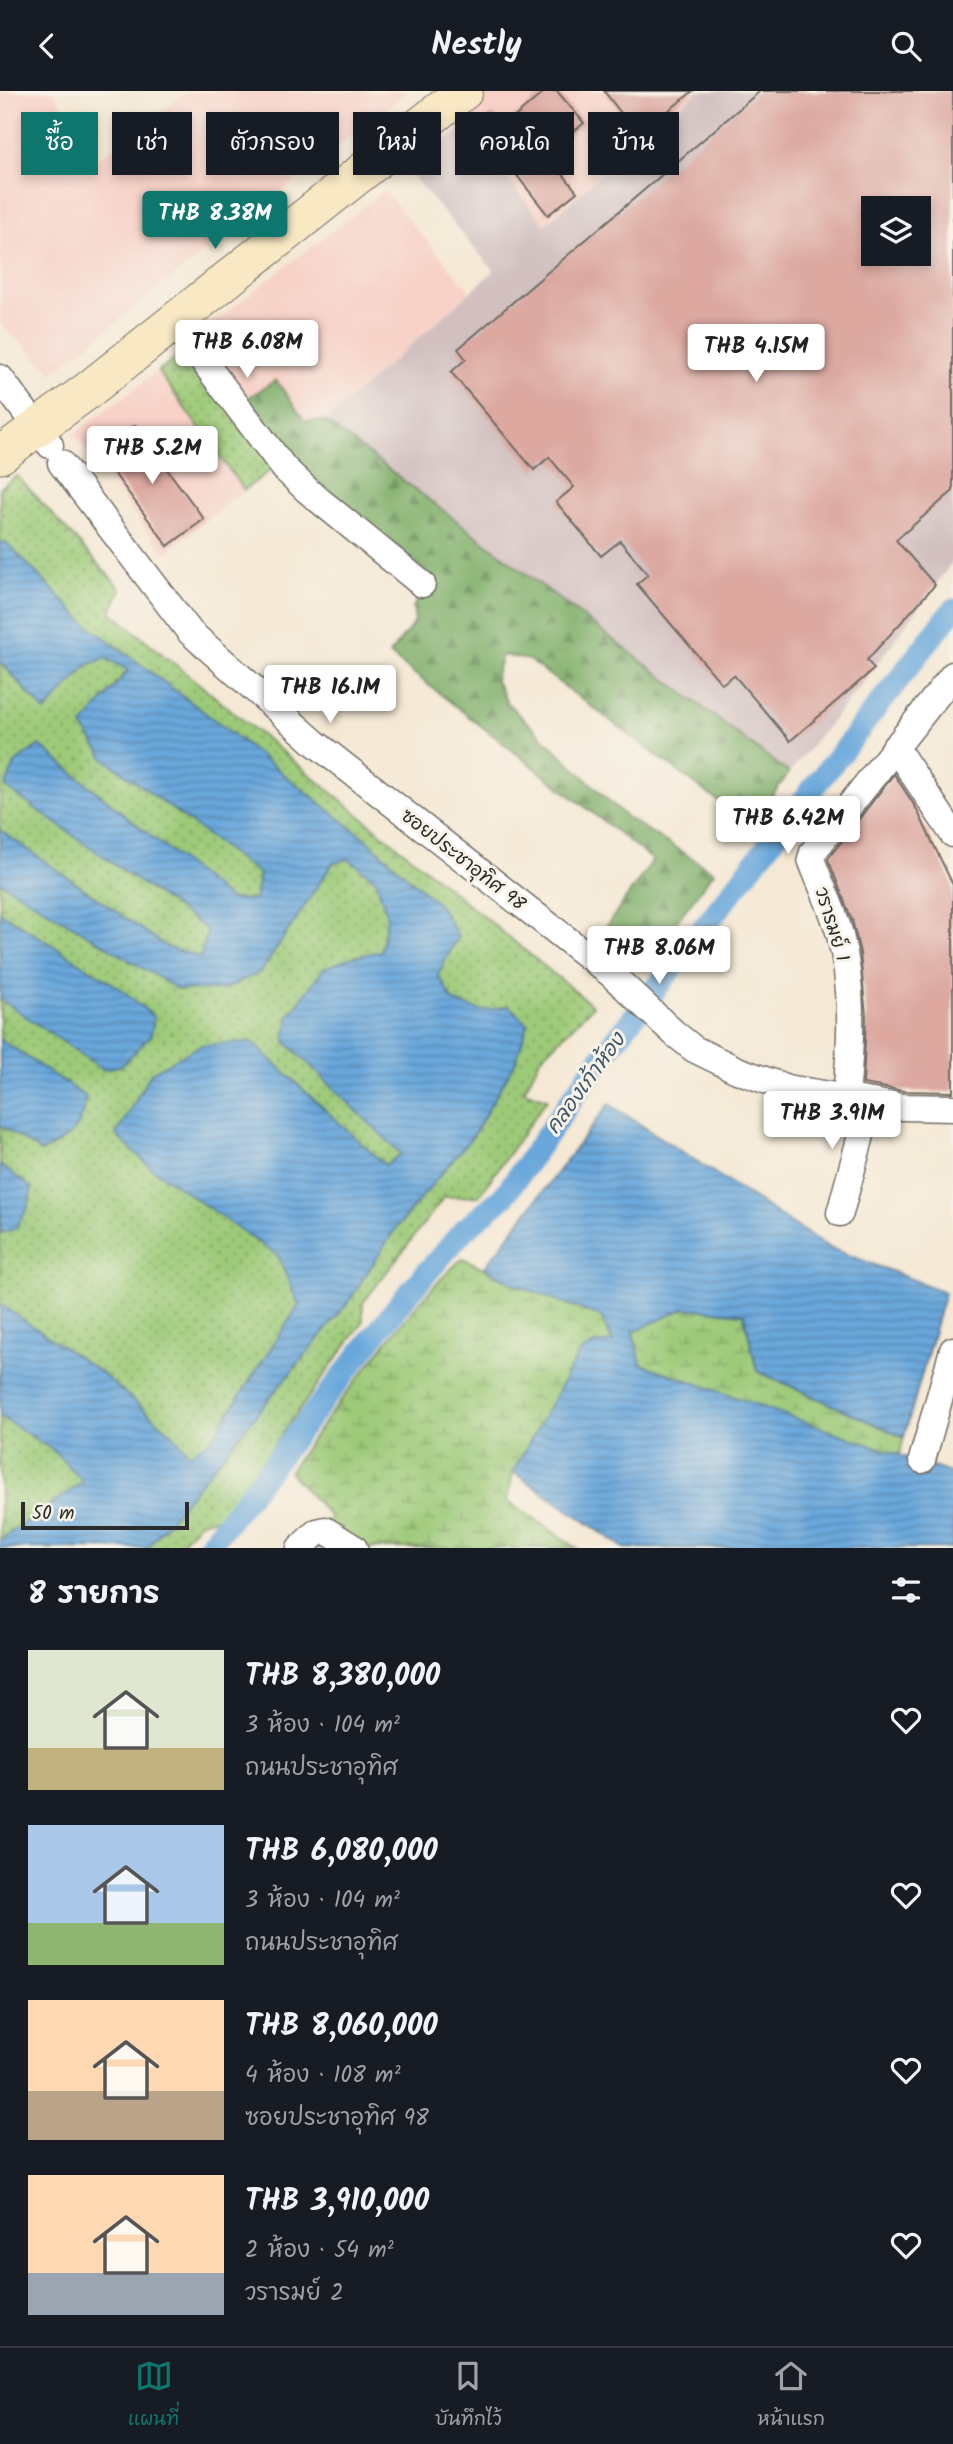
<!DOCTYPE html>
<html lang="th">
<meta charset="utf-8">
<style>
:root{--surface:#171b24;--page:#242831;--text:#f1f3f6;--muted:#9ea1a6;--line:#363941;--accent:#0f766e}
body{margin:0;font-family:Kalam,"Playpen Sans Thai",sans-serif;background:var(--page);color:var(--text);height:100vh;display:flex;flex-direction:column;font-size:26px;white-space:nowrap}
*{box-sizing:border-box;margin:0}
p{font-size:23px;color:var(--muted)}
.icon{flex:none;width:38px;height:38px;fill:none;stroke:currentColor;stroke-width:2;stroke-linecap:round;stroke-linejoin:round}
.map{position:relative;height:1457px;overflow:hidden}
.details{display:flex;flex-direction:column;background:var(--surface);flex:1}
.details>*{flex:none}
.banner{position:absolute;left:21px;top:21px;width:912px;height:63px;display:flex;gap:14px}
.tools{position:absolute;left:861px;top:105px;display:grid;gap:14px}
.tools a{display:grid;place-items:center;width:70px;height:70px;border-radius:0px;background:var(--surface);box-shadow:0 4px 10px #0003;font-size:35px}
.scale{position:absolute;left:21px;bottom:18px;width:168px;box-sizing:border-box;padding-left:7px;border:4px solid #2b2b2b;border-top:0;font-size:19px;line-height:24px;white-space:nowrap;color:#2b2b2b;-webkit-text-stroke:5px #f7f3e8;paint-order:stroke}
.price{position:absolute;translate:-50% -60px;padding:0 16px;border-radius:7px;background:#fff;color:#222;font-size:23px;line-height:46px;filter:drop-shadow(0 2px 4px #0008)}
.price::after{content:'';position:absolute;left:50%;top:42px;width:21px;height:16px;margin-left:-10px;background:inherit;clip-path:polygon(0 0,100% 0,50% 100%)}
.price.active{background:var(--accent);color:#fff}
ul{padding:0;list-style:none}
li{display:flex;align-items:center;gap:21px;height:175px;padding:0 28px}
li span{display:grid;place-items:center;flex:none;width:196px;height:140px;border-radius:0px;color:#555}
li>.icon{margin-inline-start:auto}
span .icon{width:84px;height:84px;fill:#fffc;stroke-width:1}
li b{font-size:30px}
h2{display:flex;justify-content:space-between;align-items:center;height:84px;padding:0 28px;font-size:30px}
.chip{padding:0 24px;border-radius:0px;background:var(--surface);box-shadow:0 4px 10px #0003;font-size:24px;line-height:63px}
.chip.active{background:var(--accent);color:#fff}
header{display:flex;justify-content:space-between;align-items:center;height:91px;padding:0 28px;background:var(--surface);font-size:32px;font-weight:700}
.menu{display:flex;justify-content:space-around;align-items:center;height:98px;border-top:2px solid var(--line);background:var(--surface);font-size:19px;color:var(--muted)}
.menu a{display:grid;justify-items:center;gap:4px}
.menu .active{color:var(--accent)}
.map>svg:first-child{display:block}
.built{fill:#f7d1c7}
.industrial{fill:#d2bfc0;fill-rule:evenodd}
.grass{fill:url(#grass-dots);stroke:#647a52;stroke-width:2}
.forest{fill:url(#forest-firs);stroke:#546c4a;stroke-width:2}
.wetland{fill:url(#wetland-marsh);stroke:#647a52;stroke-width:2}
.water{fill:url(#water-rules);stroke:#4a6983;stroke-width:2}
.lines{fill:none;stroke-linecap:round;stroke-linejoin:round}
.canal{stroke:#69a7db;stroke-width:23}
.building{fill:#dca8a0;fill-rule:evenodd}
.minor-casing{stroke:#726d66;stroke-width:29}
.secondary-casing{stroke:#726d66;stroke-width:39}
.minor{stroke:#fff;stroke-width:26}
.secondary{stroke:#f8e8c3;stroke-width:37}
.labels{text-anchor:middle;stroke-width:6;stroke-linejoin:round;paint-order:stroke}
.street-label{font-size:19px;fill:#2b2b2b;stroke:#f7f3e8}
.water-label{font-size:21px;font-style:italic;fill:#415669;stroke:#f7f3e8}
</style>
<header><svg class="icon" aria-label="back" viewBox="0 0 24 24"><path d="M15 5l-7 7 7 7"/></svg>Nestly<svg class="icon" aria-label="search" viewBox="0 0 24 24"><circle cx="10" cy="10" r="6"/><path d="M15 15l6 6"/></svg></header>
<div class="map">
<svg width="953" height="1457" viewBox="0 0 953 1457">
<defs>
<pattern id="grass-dots" width="8" height="8" patternUnits="userSpaceOnUse" patternTransform="scale(1.75)"><rect width="8" height="8" fill="#9dca78"/><path d="M2 2h.1M6 6h.1" fill="none" stroke="#80a463" stroke-width="1.8" stroke-linecap="round"/></pattern>
<pattern id="forest-firs" width="22" height="20" patternUnits="userSpaceOnUse" patternTransform="scale(1.75)"><rect width="22" height="20" fill="#7eae68"/><path d="M5 1l3.5 6h-7zM16 11l3.5 6h-7z" fill="#678e56"/></pattern>
<pattern id="wetland-marsh" width="20" height="14" patternUnits="userSpaceOnUse" patternTransform="scale(1.75)"><rect width="20" height="14" fill="#9dca78"/><path d="M1 5h8M5 5V1M11 12h8M15 12V8" fill="none" stroke="#80a463"/></pattern>
<pattern id="water-rules" width="6" height="5" patternUnits="userSpaceOnUse" patternTransform="scale(1.75)"><rect width="6" height="5" fill="#69a7db"/><path d="M0 2.5h6" fill="none" stroke="#5788b2"/></pattern>
</defs>
<rect width="100%" height="100%" fill="#f7f3e8"/>
<filter id="ink" filterUnits="userSpaceOnUse"><feTurbulence type="fractalNoise" baseFrequency=".0143" numOctaves="2"/><feDisplacementMap in="SourceGraphic" scale="14" xChannelSelector="R" yChannelSelector="G"/><feConvolveMatrix kernelMatrix="1 2 1 2 8 2 1 2 1" color-interpolation-filters="sRGB"/></filter>
<filter id="wash" filterUnits="userSpaceOnUse"><feTurbulence type="fractalNoise" baseFrequency=".00686" numOctaves="4" result="noise"/><feDisplacementMap in="SourceGraphic" scale="28" xChannelSelector="R" yChannelSelector="G"/><feGaussianBlur stdDeviation="1.57" result="paint"/><feColorMatrix in="noise" values="0 0 0 0 0 0 0 0 0 0 0 0 0 0 0 0 0 1.4 0 .05"/><feComposite in="paint" operator="in"/></filter>
<g filter="url(#wash)">
<rect width="100%" height="100%" fill="#f5e8d4"/>
<!-- built -->
<g class="built">
<path d="M 0,0 L 53,0 L 96,69 L 188,0 L 408,0 L 52,282 L 0,232 Z"/>
<path d="M 490,0 L 698,0 L 643,45 L 545,134 L 464,36 L 461,22 Z"/>
<path d="M 384,100 L 470,200 L 325,330 L 305,330 L 276,289 L 243,310 L 194,246 Z"/>
<path d="M 158,280 L 244,399 L 165,463 L 74,343 Z"/>
</g>
<!-- industrial -->
<path class="industrial" d="M 698,0 L 953,0 L 953,470 L 865,589 L 789,682 L 325,330 L 494,180 L 407,79 L 464,36 L 545,134 L 643,45 ZM 873,117 L 919,117 L 919,163 L 873,163 Z"/>
<!-- grass -->
<g class="grass">
<path d="M 187,260 L 276,375 L 244,399 L 158,280 Z"/>
<path d="M 17,385 L 121,498 L 111,521 L 593,915 L 540,968 L 524,1000 L 547,1008 L 479,1105 L 444,1106 L 363,1212 L 363,1231 L 222,1426 L 200,1431 L 176,1457 L 0,1457 L 0,397 Z"/>
</g>
<!-- forest -->
<path class="forest" d="M 276,289 L 305,330 L 325,330 L 789,682 L 750,734 L 529,569 L 502,564 L 495,588 L 507,612 L 625,725 L 714,781 L 643,875 L 603,840 L 653,769 L 389,563 L 415,531 L 413,516 L 434,487 L 293,374 L 243,310 Z"/>
<!-- wetland -->
<g class="wetland">
<path d="M 463,1167 L 512,1192 L 601,1225 L 613,1251 L 513,1381 L 507,1410 L 577,1457 L 311,1457 L 331,1426 L 289,1381 C 313,1344 340,1311 367,1276 C 397,1238 426,1200 463,1167 Z"/>
<path d="M 685,1217 L 744,1223 L 757,1280 L 904,1346 L 899,1365 L 641,1273 L 632,1240 Z"/>
</g>
<!-- water -->
<g class="water">
<path d="M 6,451 L 84,531 L 224,636 L 367,749 L 439,814 L 458,845 L 438,884 L 453,910 L 481,920 L 509,915 L 528,933 L 516,970 L 473,1045 L 396,1137 L 347,1213 L 147,1457 L 0,1457 L 0,1449 L 83,1391 L 54,1360 L 0,1325 L 0,1213 L 100,1281 L 174,1344 L 189,1363 L 211,1349 L 299,1214 L 278,1165 L 150,1076 L 116,1044 L 151,982 L 201,954 L 252,951 L 385,1074 L 401,1063 L 285,950 L 288,926 L 324,877 L 353,866 L 381,860 L 387,825 L 376,789 L 349,768 L 333,772 L 261,881 L 222,899 L 179,899 L 0,791 L 0,739 L 167,856 L 201,866 L 207,839 L 5,696 L 16,671 L 39,654 L 229,808 L 255,809 L 259,783 L 105,668 L 82,635 L 128,579 L 106,567 L 87,574 L 45,621 L 0,570 L 0,452 Z"/>
<path d="M 0,821 L 120,897 L 154,926 L 151,944 L 122,974 L 104,979 L 0,908 Z"/>
<path d="M 0,948 L 86,1006 C 79,1043 73,1044 41,1061 L 0,1034 Z"/>
<path d="M 609,1013 L 828,1156 L 945,1201 L 904,1346 L 757,1280 L 744,1223 L 685,1217 L 633,1241 L 641,1273 L 953,1383 L 953,1457 L 624,1457 L 513,1381 L 579,1262 L 595,1253 L 613,1251 L 601,1226 L 512,1192 L 485,1176 Z"/>
<path d="M 0,1074 L 32,1097 L 28,1117 L 15,1138 L 1,1142 Z"/>
</g>
<g class="lines">
<!-- canal -->
<path class="canal" d="M 207,1457 L 401,1211 L 464,1139 L 504,1105 L 596,974 L 953,519"/>
</g>
<g id="blocks">
<!-- building -->
<g class="building">
<path d="M 545,0 L 557,0 L 584,32 L 547,63 L 577,101 L 548,124 L 478,35 L 492,23 L 503,36 Z"/>
<path d="M 604,0 L 693,0 L 638,44 Z"/>
<path d="M 760,0 L 953,0 L 953,400 L 896,449 L 935,494 L 867,569 L 874,578 L 790,650 L 734,584 L 722,593 L 637,493 L 648,483 L 620,450 L 601,465 L 556,411 L 574,396 L 549,366 L 534,379 L 451,281 L 466,268 L 458,258 ZM 873,117 L 919,117 L 919,163 L 873,163 Z"/>
<path d="M 135,335 L 204,428 L 168,455 L 99,362 Z"/>
<path d="M 894,683 L 916,717 L 953,794 L 953,1001 L 904,1000 L 863,993 L 866,925 L 860,862 L 852,829 L 828,768 Z"/>
</g>
</g>
</g>
<g filter="url(#ink)">
<use href="#blocks" fill-opacity="0" stroke="#726d66" stroke-width="2"/>
<g class="lines">
<!-- minor casing -->
<g class="minor-casing">
<g id="minor">
<path d="M 173,230 L 284,377 L 308,400 L 422,493"/>
<path d="M 0,287 L 50,354"/>
<path d="M 61,372 L 190,541 L 315,652 L 611,883 L 674,942 L 694,958 L 737,979 L 787,997 L 903,1016 L 953,1017"/>
<path d="M 895,656 L 953,743"/>
<path d="M 846,1006 C 851,952 854,898 840,844 C 833,818 820,793 811,768 L 813,761 L 953,584"/>
<path d="M 840,1122 L 870,1011"/>
<path d="M 922,1369 L 953,1259"/>
<path d="M 300,1457 L 317,1441 L 325,1439 L 354,1457"/>
</g>
</g>
<!-- secondary casing -->
<g class="secondary-casing">
<path id="secondary" d="M 0,364 L 87,300 L 464,0"/>
</g>
<!-- minor -->
<use href="#minor" class="minor"/>
<!-- secondary -->
<use href="#secondary" class="secondary"/>
</g>
</g>
<g class="labels">
<!-- street labels -->
<g class="street-label">
<text transform="translate(464 768) rotate(38)" y="7">ซอยประชาอุทิศ 98</text>
<text transform="translate(833 833) rotate(73)" y="7">วรารมย์ 1</text>
</g>
<!-- water labels -->
<g class="water-label">
<text transform="translate(585 992) rotate(-54)" y="7">คลองเก้าห้อง</text>
</g>
</g>
</svg>
<div class="tools">
<a><svg class="icon" aria-label="layers" viewBox="0 0 24 24"><path d="M12 4l9 5-9 5-9-5zM3 14l9 5 9-5"/></svg></a>
</div>
<div class="scale">50 m</div>
<b class="price active" style="left:215px;top:160px">THB 8.38M</b>
<b class="price" style="left:247px;top:289px">THB 6.08M</b>
<b class="price" style="left:756px;top:293px">THB 4.15M</b>
<b class="price" style="left:152px;top:395px">THB 5.2M</b>
<b class="price" style="left:330px;top:634px">THB 16.1M</b>
<b class="price" style="left:788px;top:765px">THB 6.42M</b>
<b class="price" style="left:659px;top:895px">THB 8.06M</b>
<b class="price" style="left:832px;top:1060px">THB 3.91M</b>
<div class="banner">
<a class="chip active">ซื้อ</a>
<a class="chip">เช่า</a>
<a class="chip">ตัวกรอง</a>
<a class="chip">ใหม่</a>
<a class="chip">คอนโด</a>
<a class="chip">บ้าน</a>
</div>
</div>
<section class="details">
<h2>8 รายการ<svg class="icon" aria-label="filters" viewBox="0 0 24 24"><path d="M4 7h16M4 17h16"/><circle cx="9" cy="7" r="2"/><circle cx="15" cy="17" r="2"/></svg></h2>
<ul>
<li><span style="background:linear-gradient(#dfe7d0 70%,#c2b280 0)"><svg class="icon" aria-label="home" viewBox="0 0 24 24"><path d="M3 11l9-7 9 7M6 9v11h12V9"/></svg></span><div><b>THB 8,380,000</b><p>3 ห้อง · 104 m²</p><p>ถนนประชาอุทิศ</p></div><svg class="icon" aria-label="heart" viewBox="0 0 24 24"><path d="M12 20l-8-8c-3-5 5-10 8-4 3-6 11-1 8 4z"/></svg></li>
<li><span style="background:linear-gradient(#a9c7e8 70%,#8fb573 0)"><svg class="icon" aria-label="home" viewBox="0 0 24 24"><path d="M3 11l9-7 9 7M6 9v11h12V9"/></svg></span><div><b>THB 6,080,000</b><p>3 ห้อง · 104 m²</p><p>ถนนประชาอุทิศ</p></div><svg class="icon" aria-label="heart" viewBox="0 0 24 24"><path d="M12 20l-8-8c-3-5 5-10 8-4 3-6 11-1 8 4z"/></svg></li>
<li><span style="background:linear-gradient(#ffd9b3 65%,#b9a48a 0)"><svg class="icon" aria-label="home" viewBox="0 0 24 24"><path d="M3 11l9-7 9 7M6 9v11h12V9"/></svg></span><div><b>THB 8,060,000</b><p>4 ห้อง · 108 m²</p><p>ซอยประชาอุทิศ 98</p></div><svg class="icon" aria-label="heart" viewBox="0 0 24 24"><path d="M12 20l-8-8c-3-5 5-10 8-4 3-6 11-1 8 4z"/></svg></li>
<li><span style="background:linear-gradient(#ffd9b3 70%,#9aa5b1 0)"><svg class="icon" aria-label="home" viewBox="0 0 24 24"><path d="M3 11l9-7 9 7M6 9v11h12V9"/></svg></span><div><b>THB 3,910,000</b><p>2 ห้อง · 54 m²</p><p>วรารมย์ 2</p></div><svg class="icon" aria-label="heart" viewBox="0 0 24 24"><path d="M12 20l-8-8c-3-5 5-10 8-4 3-6 11-1 8 4z"/></svg></li>
</ul>
</section>
<nav class="menu">
<a class="active"><svg class="icon" aria-label="map" viewBox="0 0 24 24"><path d="M3 6l6-2 6 2 6-2v14l-6 2-6-2-6 2zM9 4v14M15 6v14"/></svg>แผนที่</a>
<a><svg class="icon" aria-label="saved" viewBox="0 0 24 24"><path d="M7 4h10v16l-5-4-5 4z"/></svg>บันทึกไว้</a>
<a><svg class="icon" aria-label="home" viewBox="0 0 24 24"><path d="M3 11l9-7 9 7M6 9v11h12V9"/></svg>หน้าแรก</a>
</nav>
